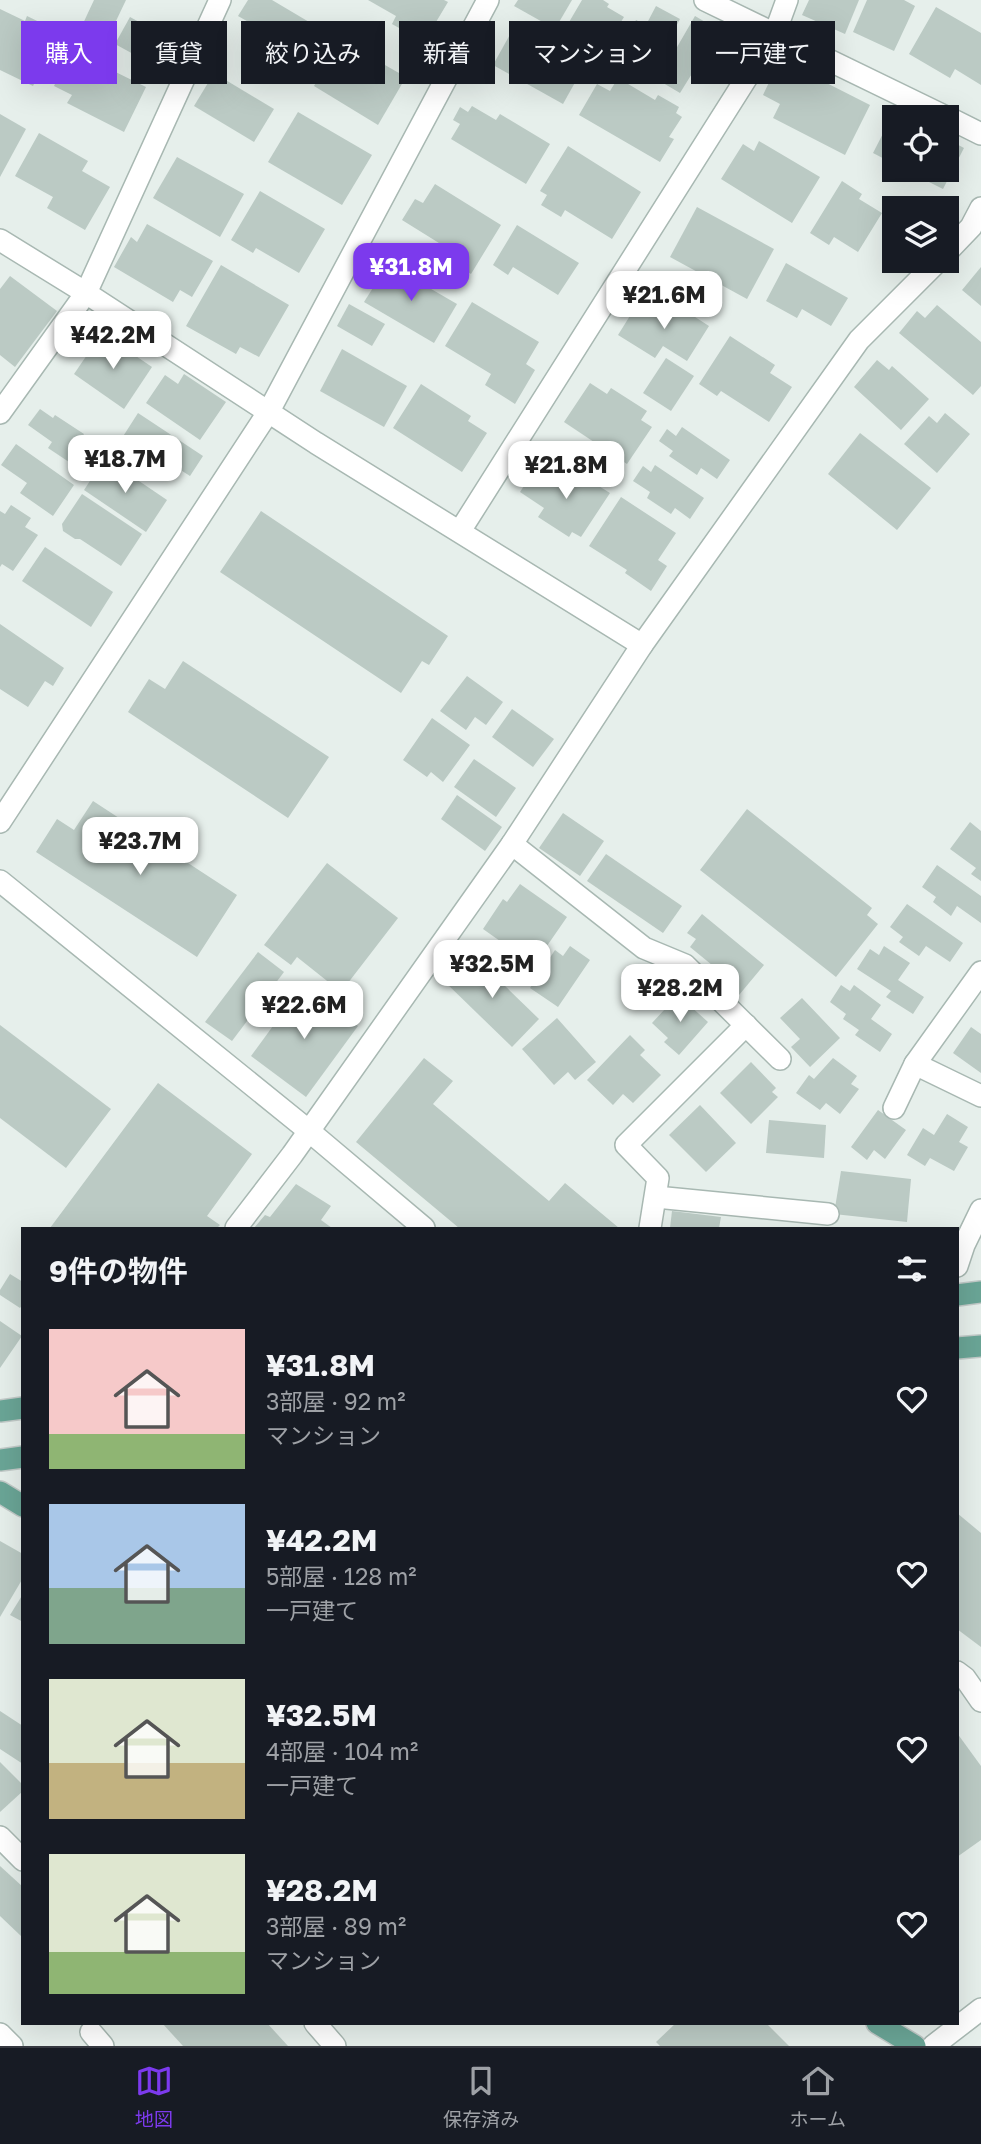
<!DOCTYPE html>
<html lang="ja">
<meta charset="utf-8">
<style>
:root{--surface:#171b24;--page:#242831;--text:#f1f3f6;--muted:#9ea1a6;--line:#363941;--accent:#7c3aed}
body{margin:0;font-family:"Golos Text","Noto Sans JP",sans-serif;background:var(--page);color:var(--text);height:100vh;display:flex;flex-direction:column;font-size:26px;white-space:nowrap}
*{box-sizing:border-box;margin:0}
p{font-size:23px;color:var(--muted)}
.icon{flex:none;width:38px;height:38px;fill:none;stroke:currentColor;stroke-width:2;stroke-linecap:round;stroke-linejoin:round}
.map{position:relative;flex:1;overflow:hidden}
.sheet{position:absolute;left:21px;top:1227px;width:938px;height:798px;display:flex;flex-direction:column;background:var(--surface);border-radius:0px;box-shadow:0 7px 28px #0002}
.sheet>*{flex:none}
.hud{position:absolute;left:21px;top:21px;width:940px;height:63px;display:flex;gap:14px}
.controls{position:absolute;left:882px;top:105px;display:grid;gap:14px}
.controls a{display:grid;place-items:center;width:77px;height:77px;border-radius:0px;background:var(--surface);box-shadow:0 7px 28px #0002;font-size:35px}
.price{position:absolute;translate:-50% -60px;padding:0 16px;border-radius:14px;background:#fff;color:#222;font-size:23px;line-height:46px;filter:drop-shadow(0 2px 4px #0008)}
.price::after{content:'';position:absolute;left:50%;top:42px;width:21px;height:16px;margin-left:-10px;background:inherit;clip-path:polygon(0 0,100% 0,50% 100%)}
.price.on{background:var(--accent);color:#fff}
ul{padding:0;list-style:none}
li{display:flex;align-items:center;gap:21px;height:175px;padding:0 28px}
li span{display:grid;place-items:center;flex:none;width:196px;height:140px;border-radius:0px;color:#555}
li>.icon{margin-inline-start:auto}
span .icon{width:84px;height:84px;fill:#fffc;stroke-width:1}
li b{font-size:30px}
h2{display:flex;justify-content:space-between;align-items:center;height:84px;padding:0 28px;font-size:30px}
.chip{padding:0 24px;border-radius:0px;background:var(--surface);box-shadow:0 7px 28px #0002;font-size:24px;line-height:63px}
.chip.on{background:var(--accent);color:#fff}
.dock{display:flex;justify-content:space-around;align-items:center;height:98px;border-top:2px solid var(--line);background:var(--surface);font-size:19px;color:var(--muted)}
.dock a{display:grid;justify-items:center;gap:4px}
.dock .on{color:var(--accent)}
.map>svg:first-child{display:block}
.building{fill:#bbcac4}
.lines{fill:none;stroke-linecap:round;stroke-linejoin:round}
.minor-casing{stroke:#a8b8b2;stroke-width:24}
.major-casing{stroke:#c2cac8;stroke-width:24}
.minor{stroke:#fff;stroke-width:21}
.major{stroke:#6aa596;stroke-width:21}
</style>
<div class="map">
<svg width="981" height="2046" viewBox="0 0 981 2046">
<rect width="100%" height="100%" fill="#e6efeb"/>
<!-- building -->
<g class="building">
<path d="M 94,0 L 126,0 L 106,42 L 80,30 Z"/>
<path d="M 248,0 L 272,0 L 326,32 L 297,80 L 254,55 L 268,33 L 238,16 Z"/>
<path d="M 368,0 L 444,0 L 448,2 L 424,42 L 392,24 L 396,16 Z"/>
<path d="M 518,0 L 572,0 L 555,29 L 514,6 Z"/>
<path d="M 582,0 L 603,0 L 609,4 L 607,7 L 624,17 L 603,51 L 565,29 Z"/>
<path d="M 809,0 L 859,0 L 845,34 L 802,15 Z"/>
<path d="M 867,0 L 904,0 L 915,6 L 894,51 L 853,32 Z"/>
<path d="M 656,6 L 680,19 L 651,74 L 617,55 L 636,20 L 646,25 Z"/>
<path d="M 936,7 L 981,33 L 981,85 L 955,69 L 950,78 L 909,54 Z"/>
<path d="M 0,9 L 25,21 L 27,16 L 60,32 L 33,86 L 0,70 Z"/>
<path d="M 695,16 L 734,39 L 730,46 L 739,51 L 732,62 L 727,59 L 712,84 L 693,72 L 680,93 L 658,80 Z"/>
<path d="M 130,17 L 170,39 L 155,66 L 115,44 Z"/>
<path d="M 517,22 L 587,61 L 563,104 L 493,65 Z"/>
<path d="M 341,40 L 406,77 L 378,125 L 314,86 Z"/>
<path d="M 71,50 L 146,87 L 124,132 L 67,103 L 72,95 L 54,86 Z"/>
<path d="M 795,67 L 870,105 L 845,155 L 773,118 L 780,104 L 763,95 L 774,72 L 789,79 Z"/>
<path d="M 214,73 L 274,109 L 254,142 L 194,106 Z"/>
<path d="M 618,78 L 655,100 L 658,95 L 679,107 L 676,113 L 682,117 L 669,137 L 674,139 L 660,162 L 579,115 L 597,84 L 610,91 Z"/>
<path d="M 472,106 L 496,120 L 500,114 L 550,144 L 526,184 L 451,139 L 460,124 L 453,120 L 460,107 L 468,112 Z"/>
<path d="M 298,112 L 372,155 L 342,205 L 268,162 Z"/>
<path d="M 894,112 L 904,117 L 894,117 L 894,164 L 873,153 Z"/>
<path d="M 0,114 L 26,129 L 0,177 Z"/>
<path d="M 39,133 L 88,161 L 82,171 L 110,187 L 85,230 L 47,208 L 53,197 L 15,176 Z"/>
<path d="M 947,139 L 964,148 L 943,189 L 905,170 L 947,170 Z"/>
<path d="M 759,141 L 820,177 L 792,223 L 721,179 L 743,144 L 754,151 Z"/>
<path d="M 568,146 L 641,192 L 612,239 L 565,210 L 561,217 L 541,205 L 547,195 L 540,191 Z"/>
<path d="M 177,157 L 244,194 L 220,237 L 153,198 Z"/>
<path d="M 842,181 L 862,194 L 859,199 L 882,213 L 858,252 L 834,237 L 829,245 L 810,233 Z"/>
<path d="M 435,184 L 501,225 L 471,274 L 442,256 L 447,248 L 402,220 L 415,199 L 423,203 Z"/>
<path d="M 260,191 L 325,229 L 299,273 L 256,248 L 253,253 L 231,240 Z"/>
<path d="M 697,207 L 774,249 L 747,299 L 670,257 Z"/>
<path d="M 147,224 L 213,261 L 192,297 L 180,290 L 173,302 L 114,267 L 131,237 L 137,242 Z"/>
<path d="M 517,225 L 579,263 L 558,295 L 513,267 L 508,275 L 493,265 Z"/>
<path d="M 786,263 L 848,298 L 831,326 L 802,309 L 797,318 L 766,301 Z"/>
<path d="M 388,264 L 457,304 L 434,343 L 364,302 Z"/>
<path d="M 221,265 L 289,305 L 259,357 L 240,347 L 236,354 L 186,326 Z"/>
<path d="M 981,267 L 981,306 L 962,290 Z"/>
<path d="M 10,276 L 57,311 L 15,367 L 0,355 L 0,289 Z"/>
<path d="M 649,299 L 672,314 L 678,306 L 709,326 L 687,361 L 663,346 L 655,358 L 618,335 L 633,311 L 639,315 Z"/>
<path d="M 472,302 L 539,342 L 526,364 L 535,370 L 515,404 L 485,385 L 491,374 L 445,346 Z"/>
<path d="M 349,304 L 385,324 L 372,346 L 337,326 Z"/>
<path d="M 937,305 L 981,342 L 981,386 L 973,395 L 899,333 L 917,311 L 925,318 Z"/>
<path d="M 102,333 L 152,367 L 124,409 L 74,374 Z"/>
<path d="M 730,336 L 775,365 L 770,373 L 792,387 L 769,422 L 721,391 L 717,396 L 699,384 Z"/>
<path d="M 342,349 L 407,386 L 384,427 L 320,391 Z"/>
<path d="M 666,358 L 694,376 L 671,411 L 643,393 Z"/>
<path d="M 877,360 L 889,370 L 892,366 L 929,399 L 901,430 L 854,387 Z"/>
<path d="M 184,374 L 226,402 L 200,440 L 146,403 L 165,375 L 178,384 Z"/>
<path d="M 590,383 L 607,394 L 611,388 L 647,411 L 641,420 L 652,427 L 627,464 L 564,422 Z"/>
<path d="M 421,384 L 471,416 L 468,421 L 487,433 L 462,472 L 393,428 Z"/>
<path d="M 40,409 L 53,418 L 55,415 L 84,434 L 81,439 L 98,451 L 84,472 L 48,448 L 52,442 L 28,425 Z"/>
<path d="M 138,413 L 203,456 L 190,476 L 162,458 L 154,469 L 136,457 L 140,450 L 122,438 Z"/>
<path d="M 945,413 L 970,434 L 937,473 L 904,444 L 929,416 L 937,423 Z"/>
<path d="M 682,427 L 730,460 L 717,479 L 701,468 L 697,475 L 669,456 L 673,451 L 659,441 L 667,429 L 676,436 Z"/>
<path d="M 860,433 L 931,488 L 897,530 L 828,474 Z"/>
<path d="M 16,444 L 74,485 L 53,516 L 20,493 L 27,483 L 1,465 Z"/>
<path d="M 105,458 L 167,500 L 146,532 L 84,490 Z"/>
<path d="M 655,465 L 704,498 L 690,519 L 675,508 L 671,514 L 647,498 L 650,492 L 633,481 L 643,466 L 651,472 Z"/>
<path d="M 547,469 L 569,484 L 576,472 L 610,493 L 581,537 L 572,532 L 569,537 L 538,517 L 544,508 L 520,492 L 531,475 L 540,480 Z"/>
<path d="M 82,494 L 142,534 L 121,566 L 80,539 L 75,539 L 63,531 L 62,524 Z"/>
<path d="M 621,497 L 676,533 L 658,560 L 667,566 L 651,591 L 625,573 L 627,570 L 589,546 Z"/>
<path d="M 11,505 L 31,518 L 25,527 L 38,535 L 13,571 L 2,564 L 0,567 L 0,511 L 5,514 Z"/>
<path d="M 261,511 L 448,636 L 429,665 L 422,661 L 401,693 L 220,572 Z"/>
<path d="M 45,547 L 113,592 L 91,627 L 22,581 Z"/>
<path d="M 0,624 L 64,668 L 53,686 L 45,681 L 28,707 L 0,689 Z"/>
<path d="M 183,661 L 329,757 L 288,818 L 128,712 L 149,679 L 165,689 Z"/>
<path d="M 467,676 L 503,702 L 486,725 L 475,717 L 466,730 L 440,711 Z"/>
<path d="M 512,709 L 554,739 L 533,767 L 492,737 Z"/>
<path d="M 432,718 L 470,745 L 443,782 L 431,772 L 427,777 L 403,760 Z"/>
<path d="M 474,759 L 516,788 L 496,817 L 454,787 Z"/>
<path d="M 457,795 L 502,827 L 485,851 L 441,819 Z"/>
<path d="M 93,801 L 237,895 L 197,957 L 36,852 L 57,819 L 74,830 Z"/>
<path d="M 747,809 L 872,908 L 867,915 L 878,924 L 836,977 L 700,870 Z"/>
<path d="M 563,813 L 604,841 L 580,876 L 539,848 Z"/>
<path d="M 970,822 L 981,831 L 981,881 L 971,874 L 976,868 L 950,849 Z"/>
<path d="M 606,854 L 682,906 L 663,933 L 587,881 Z"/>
<path d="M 327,863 L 398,918 L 341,992 L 297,957 L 291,965 L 264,945 Z"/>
<path d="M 937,865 L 981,896 L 981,923 L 957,906 L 951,916 L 933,902 L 936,897 L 922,887 Z"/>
<path d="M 520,884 L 567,917 L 531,969 L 497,946 L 500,941 L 483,929 L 503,899 L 507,902 Z"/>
<path d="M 907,904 L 963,943 L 950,962 L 926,946 L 919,956 L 899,942 L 903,937 L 890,927 Z"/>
<path d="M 702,914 L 764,965 L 739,995 L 718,979 L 723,974 L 690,947 L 696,939 L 687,933 Z"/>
<path d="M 570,946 L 590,960 L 558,1007 L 530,988 L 555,950 L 563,956 Z"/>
<path d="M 884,946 L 910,963 L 898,980 L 924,997 L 913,1014 L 886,997 L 891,991 L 857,969 L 870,949 L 879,955 Z"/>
<path d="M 258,952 L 284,972 L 232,1041 L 205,1022 Z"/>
<path d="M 471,953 L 539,1019 L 512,1047 L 444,981 Z"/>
<path d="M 303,985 L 358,1026 L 306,1097 L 251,1056 Z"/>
<path d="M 841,985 L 850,991 L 854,985 L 881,1005 L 871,1019 L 892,1034 L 880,1052 L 855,1035 L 859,1030 L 843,1019 L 846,1014 L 830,1002 Z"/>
<path d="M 678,995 L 708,1022 L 679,1055 L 664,1042 L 668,1038 L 652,1023 Z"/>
<path d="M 802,998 L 840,1038 L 810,1067 L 791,1047 L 800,1039 L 780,1018 Z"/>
<path d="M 557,1018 L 596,1062 L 575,1080 L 568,1072 L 554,1085 L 522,1049 Z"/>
<path d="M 0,1025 L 111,1109 L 66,1168 L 0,1118 Z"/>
<path d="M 971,1027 L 981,1034 L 981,1073 L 953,1053 Z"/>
<path d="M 630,1035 L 645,1050 L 640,1055 L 661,1075 L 633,1103 L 623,1094 L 613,1105 L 587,1080 Z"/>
<path d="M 424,1058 L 453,1081 L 433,1104 L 549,1201 L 565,1183 L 619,1228 L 459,1228 L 356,1142 Z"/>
<path d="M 833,1058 L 857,1076 L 851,1084 L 859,1089 L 840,1114 L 826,1103 L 820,1110 L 796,1093 L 809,1075 L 814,1079 Z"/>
<path d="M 751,1062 L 776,1088 L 772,1092 L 778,1097 L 751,1124 L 720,1093 Z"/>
<path d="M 158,1083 L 252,1154 L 207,1216 L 220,1225 L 217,1228 L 50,1228 Z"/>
<path d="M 700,1105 L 736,1143 L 706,1172 L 669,1135 Z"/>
<path d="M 878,1110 L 906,1130 L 885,1159 L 874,1150 L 867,1160 L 851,1147 Z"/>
<path d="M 947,1114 L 968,1127 L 959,1142 L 968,1147 L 954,1171 L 930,1158 L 925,1166 L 907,1155 L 923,1128 L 934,1135 Z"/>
<path d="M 769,1120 L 826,1125 L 824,1158 L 766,1153 Z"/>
<path d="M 841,1171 L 911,1179 L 907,1222 L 834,1214 Z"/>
<path d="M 296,1184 L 331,1206 L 321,1220 L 332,1228 L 254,1228 L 265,1215 L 270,1217 Z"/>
<path d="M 672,1211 L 721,1217 L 719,1228 L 670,1228 Z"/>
<path d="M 10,1274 L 23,1282 L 23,1304 L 20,1308 L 0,1295 L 0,1290 Z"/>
<path d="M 0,1321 L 22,1336 L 0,1368 Z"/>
<path d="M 957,1513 L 981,1533 L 981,1647 L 957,1629 Z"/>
<path d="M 0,1541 L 23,1554 L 23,1578 L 0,1617 Z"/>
<path d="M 23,1594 L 23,1622 L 10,1615 Z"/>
<path d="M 0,1711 L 23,1726 L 23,1764 L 0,1749 Z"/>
<path d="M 957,1733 L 981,1766 L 981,1840 L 957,1857 Z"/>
<path d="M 0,1762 L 23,1785 L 23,1791 L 0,1812 Z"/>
<path d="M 0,1866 L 23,1887 L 23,1933 L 21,1936 L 0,1916 Z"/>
<path d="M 162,2023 L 267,2023 L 288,2046 L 183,2046 Z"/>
<path d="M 676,2023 L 766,2023 L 789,2046 L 660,2046 L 656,2042 Z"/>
</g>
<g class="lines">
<!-- minor casing -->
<g class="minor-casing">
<g id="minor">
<path d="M 705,0 L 946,117"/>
<path d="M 947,117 L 981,134"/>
<path d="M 0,240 L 86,293 L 316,443 L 642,645"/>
<path d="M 947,252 L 971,227 L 981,208"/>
<path d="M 0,413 L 86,293 L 220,0"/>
<path d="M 460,531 L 775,33 L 787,0"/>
<path d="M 0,822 L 269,411 L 488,0"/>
<path d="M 512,844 L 644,948 L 685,965 L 780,1059"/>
<path d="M 0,881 L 309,1131 L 424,1228"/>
<path d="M 981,972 L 915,1064 L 981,1096"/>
<path d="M 894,1108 L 915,1064"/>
<path d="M 656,1197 L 828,1214"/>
<path d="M 236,1228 L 292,1155 L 512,844 L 642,645 L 859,340 L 938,261"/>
<path d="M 650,1228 L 658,1178 L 626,1145 L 746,1025"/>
<path d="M 957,1266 L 964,1245 L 981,1210"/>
<path d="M 957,1672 L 965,1678 L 981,1701"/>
<path d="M 0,1837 L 23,1860"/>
<path d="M 315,2023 L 335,2046"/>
<path d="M 91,2032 L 103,2046"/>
<path d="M 0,2034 L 12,2046"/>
<path d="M 933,2046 L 981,2009"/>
</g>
</g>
<!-- major casing -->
<g class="major-casing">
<g id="major">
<path d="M 957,1295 L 981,1292"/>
<path d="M 957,1348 L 981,1346"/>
<path d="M 0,1411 L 23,1408"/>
<path d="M 0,1460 L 23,1457"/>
<path d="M 0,1492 L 23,1506"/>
<path d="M 877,2023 L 915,2046"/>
</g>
</g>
<!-- minor -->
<use href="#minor" class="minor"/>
<!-- major -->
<use href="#major" class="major"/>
</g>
</svg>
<div class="controls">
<a><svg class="icon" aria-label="locate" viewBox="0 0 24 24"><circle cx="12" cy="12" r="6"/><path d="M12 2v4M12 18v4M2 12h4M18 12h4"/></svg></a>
<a><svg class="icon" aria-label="layers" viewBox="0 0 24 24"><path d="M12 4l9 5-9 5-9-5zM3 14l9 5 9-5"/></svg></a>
</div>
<b class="price on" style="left:411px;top:303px">¥31.8M</b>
<b class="price" style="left:664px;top:331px">¥21.6M</b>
<b class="price" style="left:113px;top:371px">¥42.2M</b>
<b class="price" style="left:125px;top:495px">¥18.7M</b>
<b class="price" style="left:566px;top:501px">¥21.8M</b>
<b class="price" style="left:140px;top:877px">¥23.7M</b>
<b class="price" style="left:492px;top:1000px">¥32.5M</b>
<b class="price" style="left:680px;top:1024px">¥28.2M</b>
<b class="price" style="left:304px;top:1041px">¥22.6M</b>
<div class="hud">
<a class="chip on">購入</a>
<a class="chip">賃貸</a>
<a class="chip">絞り込み</a>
<a class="chip">新着</a>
<a class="chip">マンション</a>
<a class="chip">一戸建て</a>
</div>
<section class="sheet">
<h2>9件の物件<svg class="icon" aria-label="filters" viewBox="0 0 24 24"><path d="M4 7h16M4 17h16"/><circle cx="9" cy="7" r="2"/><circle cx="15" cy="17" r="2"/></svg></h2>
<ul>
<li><span style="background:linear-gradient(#f6c9c9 75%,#8fb573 0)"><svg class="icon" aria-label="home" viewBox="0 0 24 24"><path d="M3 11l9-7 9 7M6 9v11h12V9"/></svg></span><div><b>¥31.8M</b><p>3部屋 · 92 m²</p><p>マンション</p></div><svg class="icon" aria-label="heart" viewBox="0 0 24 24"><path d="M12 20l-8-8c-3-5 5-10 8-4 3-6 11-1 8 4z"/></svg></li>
<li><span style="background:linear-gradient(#a9c7e8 60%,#7fa58c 0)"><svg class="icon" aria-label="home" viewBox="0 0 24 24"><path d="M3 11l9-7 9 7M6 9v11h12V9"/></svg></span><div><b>¥42.2M</b><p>5部屋 · 128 m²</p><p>一戸建て</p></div><svg class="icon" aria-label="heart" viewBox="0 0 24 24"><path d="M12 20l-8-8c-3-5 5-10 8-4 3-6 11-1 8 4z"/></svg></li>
<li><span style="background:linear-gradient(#dfe7d0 60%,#c2b280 0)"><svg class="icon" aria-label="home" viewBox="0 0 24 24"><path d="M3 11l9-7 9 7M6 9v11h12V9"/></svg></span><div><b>¥32.5M</b><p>4部屋 · 104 m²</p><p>一戸建て</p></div><svg class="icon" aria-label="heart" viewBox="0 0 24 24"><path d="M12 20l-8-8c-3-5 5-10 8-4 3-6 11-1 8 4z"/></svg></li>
<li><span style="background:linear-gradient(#dfe7d0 70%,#8fb573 0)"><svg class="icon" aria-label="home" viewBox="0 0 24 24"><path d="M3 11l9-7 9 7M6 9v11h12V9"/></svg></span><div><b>¥28.2M</b><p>3部屋 · 89 m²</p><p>マンション</p></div><svg class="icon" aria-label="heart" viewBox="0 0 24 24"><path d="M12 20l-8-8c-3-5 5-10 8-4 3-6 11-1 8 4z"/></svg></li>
</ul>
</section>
</div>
<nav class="dock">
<a class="on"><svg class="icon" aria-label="map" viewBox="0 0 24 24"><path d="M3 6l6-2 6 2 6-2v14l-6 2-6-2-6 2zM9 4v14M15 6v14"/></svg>地図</a>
<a><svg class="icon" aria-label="saved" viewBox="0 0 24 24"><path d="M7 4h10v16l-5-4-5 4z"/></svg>保存済み</a>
<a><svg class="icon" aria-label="home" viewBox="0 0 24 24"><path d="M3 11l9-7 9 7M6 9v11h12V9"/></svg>ホーム</a>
</nav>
